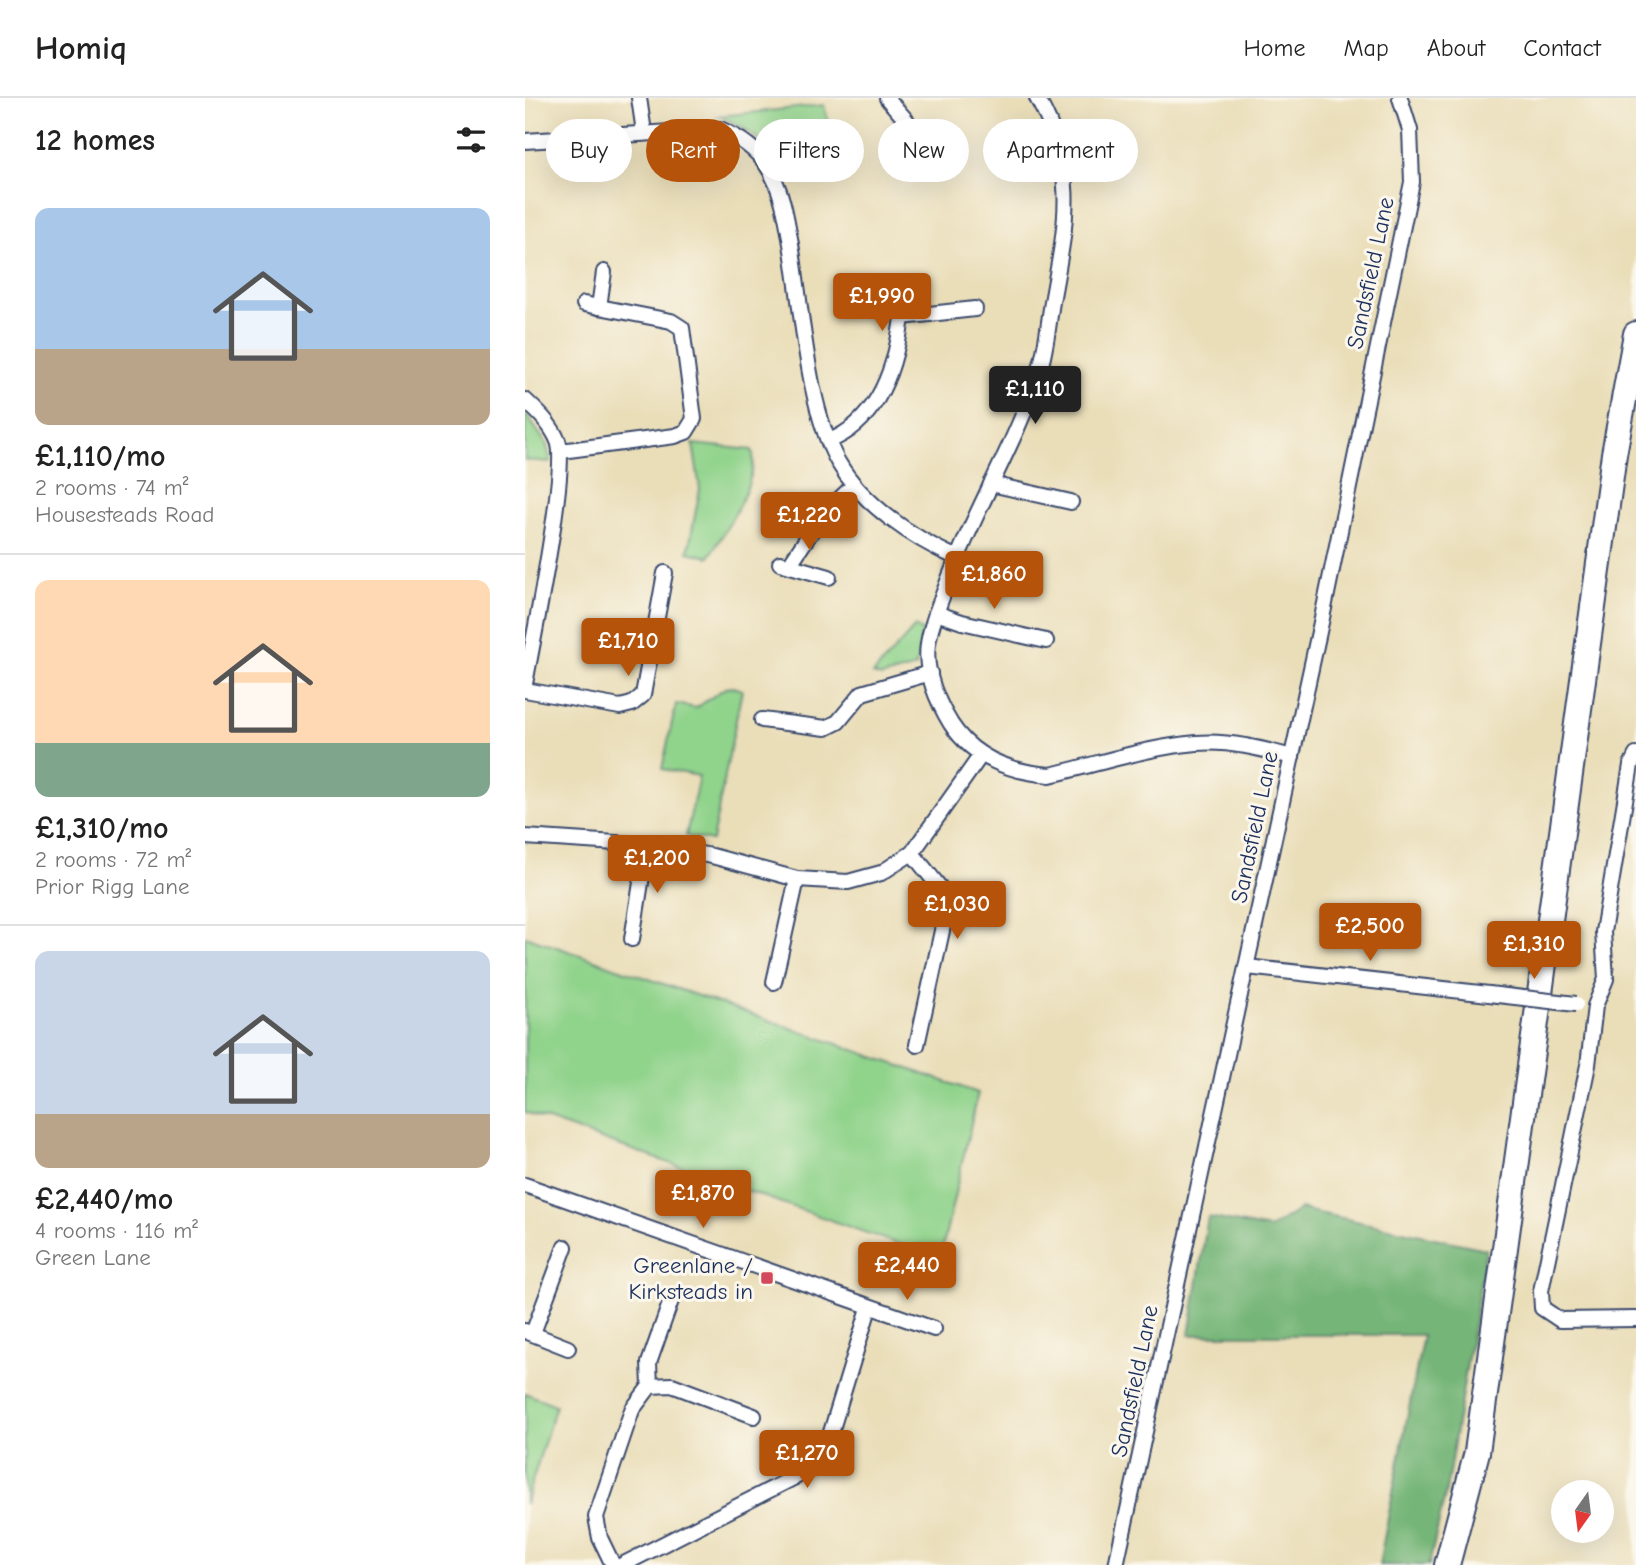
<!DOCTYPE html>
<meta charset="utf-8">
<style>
:root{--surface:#fff;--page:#f2f2f2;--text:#222;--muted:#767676;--line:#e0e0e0;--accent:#b45309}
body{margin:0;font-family:"Comic Neue",sans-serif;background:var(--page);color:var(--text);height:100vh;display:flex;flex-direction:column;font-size:26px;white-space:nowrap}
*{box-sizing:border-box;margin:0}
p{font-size:23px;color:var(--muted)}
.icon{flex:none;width:38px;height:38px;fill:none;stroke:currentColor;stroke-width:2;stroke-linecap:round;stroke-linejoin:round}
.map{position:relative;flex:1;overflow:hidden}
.sheet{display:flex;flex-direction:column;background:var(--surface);width:525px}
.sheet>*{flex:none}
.guide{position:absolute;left:21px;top:21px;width:665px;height:63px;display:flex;gap:14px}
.needle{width:46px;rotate:194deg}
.tools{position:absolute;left:1026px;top:1382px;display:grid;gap:14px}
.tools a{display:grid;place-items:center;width:63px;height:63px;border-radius:50%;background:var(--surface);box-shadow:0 7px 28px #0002;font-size:35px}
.price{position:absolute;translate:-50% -60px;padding:0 16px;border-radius:7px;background:var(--accent);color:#fff;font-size:23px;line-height:46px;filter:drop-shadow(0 2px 4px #0008)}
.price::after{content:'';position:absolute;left:50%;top:42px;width:21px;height:16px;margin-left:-10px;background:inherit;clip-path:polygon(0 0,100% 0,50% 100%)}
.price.selected{background:#222;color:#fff}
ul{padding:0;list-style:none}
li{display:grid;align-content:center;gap:14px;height:371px;padding:0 35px}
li+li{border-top:2px solid var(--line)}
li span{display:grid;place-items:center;height:217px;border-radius:14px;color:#555}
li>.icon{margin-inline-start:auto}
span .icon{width:126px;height:126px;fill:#fffc;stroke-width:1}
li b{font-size:30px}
h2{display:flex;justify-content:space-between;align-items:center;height:84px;padding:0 35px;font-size:30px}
.pill{padding:0 24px;border-radius:32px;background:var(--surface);box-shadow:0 7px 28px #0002;font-size:24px;line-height:63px}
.pill.selected{background:var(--accent);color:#fff}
header{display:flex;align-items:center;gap:42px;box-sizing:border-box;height:98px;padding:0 35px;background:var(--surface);border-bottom:2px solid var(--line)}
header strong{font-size:33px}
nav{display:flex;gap:38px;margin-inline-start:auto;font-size:24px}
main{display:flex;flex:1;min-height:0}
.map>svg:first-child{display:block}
.green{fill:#90d38b;stroke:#568174;stroke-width:2}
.forest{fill:#74b577;stroke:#48726a;stroke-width:2}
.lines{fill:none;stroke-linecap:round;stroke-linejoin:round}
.street-casing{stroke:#3a496c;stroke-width:18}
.highway-casing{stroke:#3a496c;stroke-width:28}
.street{stroke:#fff;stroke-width:14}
.highway{stroke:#fff;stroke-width:24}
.street-bridge-casing{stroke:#3a496c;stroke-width:18;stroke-linecap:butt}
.street-bridge{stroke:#fff;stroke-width:14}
.poi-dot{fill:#d1495b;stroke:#fbf7ec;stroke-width:2.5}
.labels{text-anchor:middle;stroke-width:6;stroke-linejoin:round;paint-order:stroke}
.street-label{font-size:23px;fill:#1b2f5e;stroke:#fbf7ec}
.poi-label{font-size:23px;fill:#1b2f5e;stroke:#fbf7ec;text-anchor:end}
</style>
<header>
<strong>Homiq</strong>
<nav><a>Home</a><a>Map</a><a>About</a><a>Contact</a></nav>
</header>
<main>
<section class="sheet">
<h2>12 homes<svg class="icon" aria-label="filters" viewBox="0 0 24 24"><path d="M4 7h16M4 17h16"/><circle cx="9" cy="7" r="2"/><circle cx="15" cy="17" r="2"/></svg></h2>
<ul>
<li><span style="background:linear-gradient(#a9c7e8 65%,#b9a48a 0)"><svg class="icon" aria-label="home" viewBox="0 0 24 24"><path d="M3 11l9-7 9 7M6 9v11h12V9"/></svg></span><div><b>£1,110/mo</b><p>2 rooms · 74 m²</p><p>Housesteads Road</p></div></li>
<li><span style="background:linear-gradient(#ffd9b3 75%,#7fa58c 0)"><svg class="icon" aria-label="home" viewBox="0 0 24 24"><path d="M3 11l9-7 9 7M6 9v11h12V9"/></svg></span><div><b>£1,310/mo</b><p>2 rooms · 72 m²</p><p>Prior Rigg Lane</p></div></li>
<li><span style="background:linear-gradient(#c9d6e8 75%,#b9a48a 0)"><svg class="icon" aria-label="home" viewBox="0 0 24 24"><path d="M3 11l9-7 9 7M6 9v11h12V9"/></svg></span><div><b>£2,440/mo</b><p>4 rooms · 116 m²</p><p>Green Lane</p></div></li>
</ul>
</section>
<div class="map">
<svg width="1111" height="1467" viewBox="0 0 1111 1467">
<rect width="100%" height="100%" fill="#fbf7ec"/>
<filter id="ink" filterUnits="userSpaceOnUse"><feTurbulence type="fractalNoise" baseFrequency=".0143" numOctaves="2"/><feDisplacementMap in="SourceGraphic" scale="14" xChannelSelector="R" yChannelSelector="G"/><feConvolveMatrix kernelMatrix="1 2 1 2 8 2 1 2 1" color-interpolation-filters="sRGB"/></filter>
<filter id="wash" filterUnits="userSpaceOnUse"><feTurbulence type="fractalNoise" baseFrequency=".00686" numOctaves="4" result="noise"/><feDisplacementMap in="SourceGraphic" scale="28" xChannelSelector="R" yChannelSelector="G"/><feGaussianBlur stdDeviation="1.57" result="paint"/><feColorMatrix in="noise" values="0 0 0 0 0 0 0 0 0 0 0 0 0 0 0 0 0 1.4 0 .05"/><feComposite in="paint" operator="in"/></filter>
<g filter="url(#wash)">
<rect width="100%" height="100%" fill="#eadeb9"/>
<!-- green -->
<g class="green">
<path d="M 299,7 L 314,72 L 261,80 C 250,49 222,30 194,18 Z"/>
<path d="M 0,315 L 21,345 L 26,364 L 0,362 Z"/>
<path d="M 168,346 L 227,352 C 236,379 199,435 184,459 L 163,454 L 175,391 Z"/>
<path d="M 390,529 L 397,533 L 391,569 L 356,579 L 348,576 Z"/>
<path d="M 209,589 L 217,592 L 187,743 L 161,738 L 174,678 L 137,671 L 151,606 L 171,610 L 200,590 Z"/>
<path d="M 0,838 L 453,995 L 415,1161 L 0,1014 Z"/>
<path d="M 0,1295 L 31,1307 L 0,1406 Z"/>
</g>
<!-- forest -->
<path class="forest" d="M 775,1111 L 961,1151 L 921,1393 L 904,1467 L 854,1467 L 898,1237 L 664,1237 L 683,1119 L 744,1131 Z"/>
</g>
<g filter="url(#ink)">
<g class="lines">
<!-- street casing -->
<g class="street-casing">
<g id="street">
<path d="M 114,0 L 119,34"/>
<path d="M 362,0 C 389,33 393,27 398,73"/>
<path d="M 512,0 C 554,74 541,126 527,204 C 523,228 521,255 513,277 C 489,349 448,415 422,486 C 415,505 406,525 403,546 C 399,574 412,603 426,626 C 448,660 486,674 525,677 C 574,666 622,649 672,645 C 702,642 738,651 767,659"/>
<path d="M 0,43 L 195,31 C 213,39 230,50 241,66 C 258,92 262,122 267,152 C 277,214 283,311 313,364 C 338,407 388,440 432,460"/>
<path d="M 74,209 L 79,174"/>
<path d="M 0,302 C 13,314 26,326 33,343 C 44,369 7,547 0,586"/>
<path d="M 304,343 C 354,323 371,268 377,219 L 450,211"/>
<path d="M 36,353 L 150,338 L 161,334 L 169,321 L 157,230 L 146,223 L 59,206"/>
<path d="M 466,386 L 546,404"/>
<path d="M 255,465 L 304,479"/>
<path d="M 265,466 L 296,419 L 329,387"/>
<path d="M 411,515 L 437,524 L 521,543"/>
<path d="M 0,592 L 95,609 L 107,606 L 118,597 L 140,475"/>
<path d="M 237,622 L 301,630 L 313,624 L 337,595 L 405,575"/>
<path d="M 1111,657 L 1106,667 L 1078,834 L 1081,881 L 1070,908 L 1063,967 L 1016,1193 L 1017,1210 L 1035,1222 L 1111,1221"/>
<path d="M 0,739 L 122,747 L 187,758 L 272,781 L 323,784 L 356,775 L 387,755 L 456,657"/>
<path d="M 387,755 L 416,791 L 420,819 L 392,947"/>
<path d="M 107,841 L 122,747"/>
<path d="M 722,869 L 964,896"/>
<path d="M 249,884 L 272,781"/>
<path d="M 0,1087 L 409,1231"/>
<path d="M 0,1233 L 43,1250"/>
<path d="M 8,1235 L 40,1149"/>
<path d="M 125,1288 L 124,1265 L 148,1197"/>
<path d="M 88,1467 L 75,1440 L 71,1419 L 107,1312 L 125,1288 L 147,1287 L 229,1318"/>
<path d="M 97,1467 L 284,1372 L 303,1344 L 344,1210"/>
<path d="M 591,1467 L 797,520 L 887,84 L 885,32 L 875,0"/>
</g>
</g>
<!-- highway casing -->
<g class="highway-casing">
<path id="highway" d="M 922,1467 L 952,1354 L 1089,356 L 1111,236"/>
</g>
<!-- street -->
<use href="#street" class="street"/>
<!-- highway -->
<use href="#highway" class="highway"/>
<!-- street-bridge casing -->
<g class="street-bridge-casing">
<path id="street-bridge" d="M 964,896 L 1051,906"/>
</g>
<!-- street-bridge -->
<use href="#street-bridge" class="street-bridge"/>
</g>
</g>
<!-- markers -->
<rect class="poi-dot" x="235" y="1173" width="14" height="14" rx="3.5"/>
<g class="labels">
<!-- street labels -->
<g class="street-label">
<text transform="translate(845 175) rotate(-78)" y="8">Sandsfield Lane</text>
<text transform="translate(729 729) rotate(-78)" y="8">Sandsfield Lane</text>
<text transform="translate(609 1283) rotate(-78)" y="8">Sandsfield Lane</text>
</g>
<!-- poi labels -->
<g class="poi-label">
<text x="228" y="1175">Greenlane /<tspan x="228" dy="26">Kirksteads in</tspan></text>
</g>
</g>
</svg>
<div class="tools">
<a><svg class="needle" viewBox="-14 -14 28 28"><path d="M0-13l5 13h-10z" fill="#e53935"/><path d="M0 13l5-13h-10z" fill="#767676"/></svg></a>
</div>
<b class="price" style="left:357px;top:235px">£1,990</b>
<b class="price selected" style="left:510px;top:328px">£1,110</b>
<b class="price" style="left:284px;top:454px">£1,220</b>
<b class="price" style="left:469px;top:513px">£1,860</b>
<b class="price" style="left:103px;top:580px">£1,710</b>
<b class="price" style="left:132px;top:797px">£1,200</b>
<b class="price" style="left:432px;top:843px">£1,030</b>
<b class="price" style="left:845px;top:865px">£2,500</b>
<b class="price" style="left:1009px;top:883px">£1,310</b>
<b class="price" style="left:178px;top:1132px">£1,870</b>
<b class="price" style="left:382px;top:1204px">£2,440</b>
<b class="price" style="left:282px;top:1392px">£1,270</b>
<div class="guide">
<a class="pill">Buy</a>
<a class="pill selected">Rent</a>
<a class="pill">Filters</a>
<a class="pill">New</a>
<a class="pill">Apartment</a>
</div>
</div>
</main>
